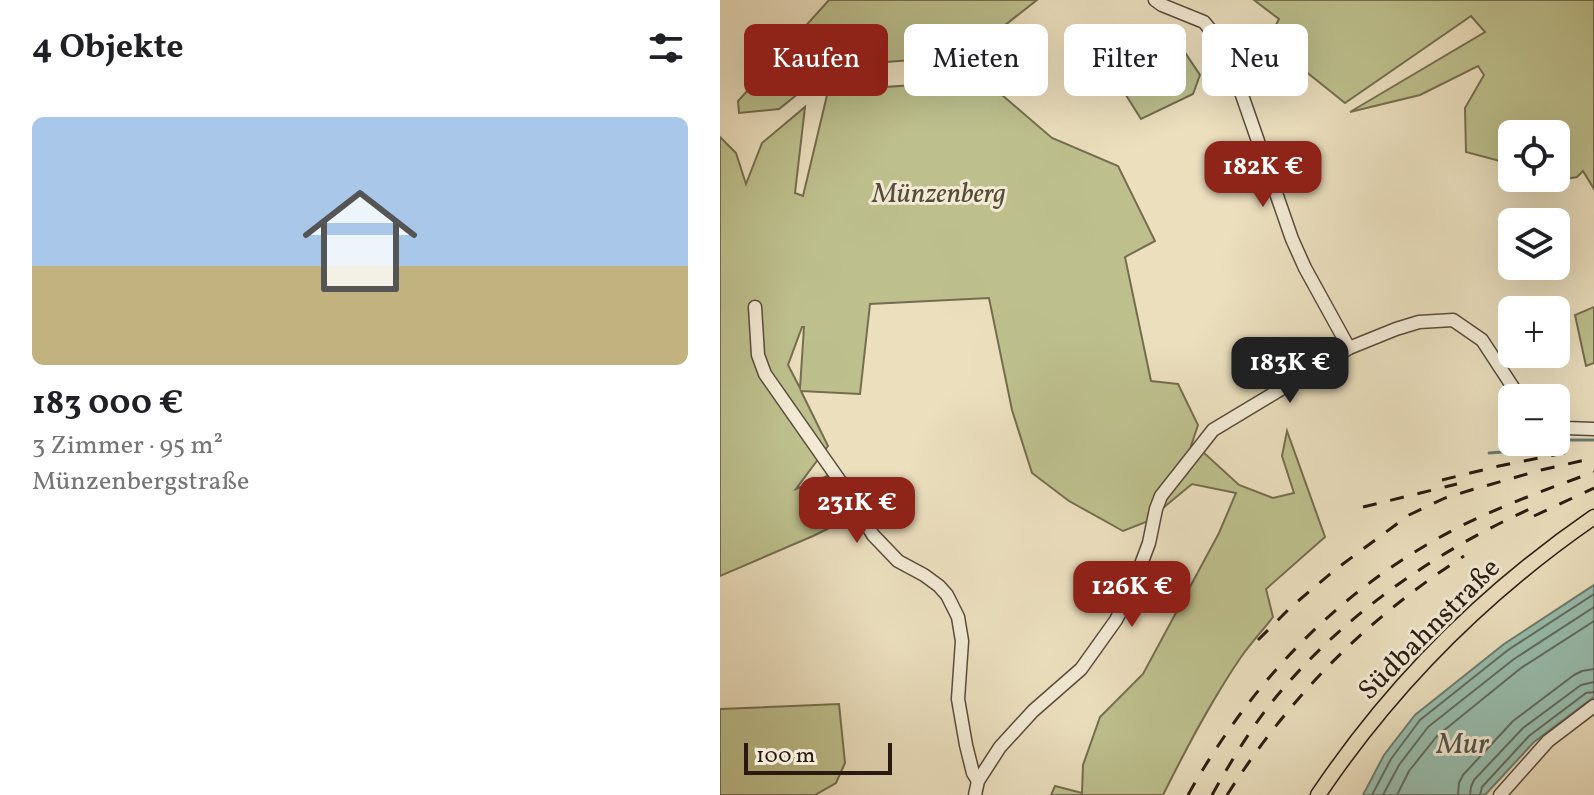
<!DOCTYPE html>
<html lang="de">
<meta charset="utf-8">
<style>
:root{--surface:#fff;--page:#f2f2f2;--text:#202124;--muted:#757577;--accent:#8f2418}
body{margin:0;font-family:Vollkorn,serif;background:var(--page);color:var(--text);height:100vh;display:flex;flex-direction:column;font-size:30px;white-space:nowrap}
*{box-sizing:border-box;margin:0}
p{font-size:26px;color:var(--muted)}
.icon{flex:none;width:44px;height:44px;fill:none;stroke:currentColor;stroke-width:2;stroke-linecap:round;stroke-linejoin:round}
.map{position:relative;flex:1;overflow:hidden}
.details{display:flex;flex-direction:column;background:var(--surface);width:720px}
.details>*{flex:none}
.top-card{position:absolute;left:24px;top:24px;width:730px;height:72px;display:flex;gap:16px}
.controls{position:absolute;left:778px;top:120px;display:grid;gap:16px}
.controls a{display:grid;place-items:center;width:72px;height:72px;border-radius:12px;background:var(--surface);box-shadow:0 8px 32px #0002;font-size:40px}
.scale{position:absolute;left:24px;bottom:20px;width:148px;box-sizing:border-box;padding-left:8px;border:4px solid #2a1a12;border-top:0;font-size:22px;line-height:28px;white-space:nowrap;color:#2a1a12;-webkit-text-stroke:6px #f2ead5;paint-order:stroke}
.price{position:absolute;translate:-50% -68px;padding:0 18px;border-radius:16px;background:var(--accent);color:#fff;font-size:26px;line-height:52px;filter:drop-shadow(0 2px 4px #0008)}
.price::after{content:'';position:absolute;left:50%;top:48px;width:24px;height:18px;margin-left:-12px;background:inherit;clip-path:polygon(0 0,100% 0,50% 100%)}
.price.on{background:#222;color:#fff}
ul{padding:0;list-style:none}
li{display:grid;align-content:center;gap:16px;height:424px;padding:0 32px}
li span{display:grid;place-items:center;height:248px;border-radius:12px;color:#555}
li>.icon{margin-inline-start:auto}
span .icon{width:144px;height:144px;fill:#fffc;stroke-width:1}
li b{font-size:34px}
h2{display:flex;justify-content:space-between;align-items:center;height:96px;padding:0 32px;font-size:34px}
.chip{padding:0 28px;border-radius:12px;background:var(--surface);box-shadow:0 8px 32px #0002;font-size:28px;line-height:72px}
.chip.on{background:var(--accent);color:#fff}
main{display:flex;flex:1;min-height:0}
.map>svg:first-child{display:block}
.green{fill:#bdc08d;stroke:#746d50;stroke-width:2;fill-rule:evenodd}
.water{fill:#98bdae;stroke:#6c7c70;stroke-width:2}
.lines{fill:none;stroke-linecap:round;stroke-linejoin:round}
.shore{stroke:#616c60;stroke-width:2}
.stream{stroke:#6c7c70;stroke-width:3}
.minor-casing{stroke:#5a4b3d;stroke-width:15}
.major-casing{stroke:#2a1a12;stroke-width:17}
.minor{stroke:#f2ead5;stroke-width:12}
.major{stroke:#ebdfbe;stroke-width:14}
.rail{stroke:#2a1a12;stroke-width:3;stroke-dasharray:14 14;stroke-linecap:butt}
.labels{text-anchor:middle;stroke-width:6;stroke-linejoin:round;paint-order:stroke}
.park-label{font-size:28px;font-style:italic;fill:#564c37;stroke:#f2ead5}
.street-label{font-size:28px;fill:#2a1a12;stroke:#f2ead5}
.water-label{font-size:30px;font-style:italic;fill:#505349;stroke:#f2ead5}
</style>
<main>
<section class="details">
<h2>4 Objekte<svg class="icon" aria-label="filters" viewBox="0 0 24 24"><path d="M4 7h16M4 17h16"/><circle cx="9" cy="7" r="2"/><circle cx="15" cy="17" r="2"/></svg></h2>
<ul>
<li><span style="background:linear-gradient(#a9c7e8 60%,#c2b280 0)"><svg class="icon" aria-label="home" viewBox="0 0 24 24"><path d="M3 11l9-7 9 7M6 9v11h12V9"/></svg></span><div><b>183 000 €</b><p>3 Zimmer · 95 m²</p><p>Münzenbergstraße</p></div></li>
</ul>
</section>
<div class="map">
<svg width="874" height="795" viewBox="0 0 874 795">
<rect width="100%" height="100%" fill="#ebdfbe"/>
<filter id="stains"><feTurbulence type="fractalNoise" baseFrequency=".0025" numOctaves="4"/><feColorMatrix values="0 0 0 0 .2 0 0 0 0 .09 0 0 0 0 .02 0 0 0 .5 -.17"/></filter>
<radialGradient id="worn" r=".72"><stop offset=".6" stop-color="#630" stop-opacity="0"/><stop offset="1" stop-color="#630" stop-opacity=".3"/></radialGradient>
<!-- green -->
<g class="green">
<path d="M 109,0 L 317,0 L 280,29 L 224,45 L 332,138 L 398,166 L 435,241 L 405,257 L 431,381 L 458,384 L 478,425 L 471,446 L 482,451 L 519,485 L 553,498 L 574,493 L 562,456 L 567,431 L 605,537 L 546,589 L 553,617 C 543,630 531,643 521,657 C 491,701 467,747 443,795 L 331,795 L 335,786 L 362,793 L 363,765 L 380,717 L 423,674 L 499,533 L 516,493 L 472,484 L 426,522 L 403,531 L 349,501 L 312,473 L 292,410 L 269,298 L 150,304 L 140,394 L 81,391 L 108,446 L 76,489 L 112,474 L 134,516 L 93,536 L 0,576 L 0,137 L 16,153 L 26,184 L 42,143 L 85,107 L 75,193 L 83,196 L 108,91 L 222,83 L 218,58 L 113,66 L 59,109 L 19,113 L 18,101 ZM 82,327 L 84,327 L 80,388 L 68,365 Z"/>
<path d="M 534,0 L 874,0 L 874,189 L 863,171 L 857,177 L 796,188 L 781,185 L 780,161 L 746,152 L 745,108 L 764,75 L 758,66 L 700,95 L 630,112 L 765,32 L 751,16 L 625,103 L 554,46 L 552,32 L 559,19 ZM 836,134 L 836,178 L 792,178 L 792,134 Z"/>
<path d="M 450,30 L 480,75 L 473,94 L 421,119 L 389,68 Z"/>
<path d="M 874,307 L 874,363 L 866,366 L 855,315 Z"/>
<path d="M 119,704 L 125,763 L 116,783 L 95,795 L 0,795 L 0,709 Z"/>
</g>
<!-- water -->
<path class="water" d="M 874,585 L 874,697 L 814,742 L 765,795 L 643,795 L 664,755 L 695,715 L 784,644 Z"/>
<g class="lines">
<!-- shore -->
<g class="shore">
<path d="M 652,795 L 671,759 L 700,720 L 788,650 L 874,594"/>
<path d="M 663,795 L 679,765 L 708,727 L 794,659 L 874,607"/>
<path d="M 677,795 L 689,771 L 717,736 L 801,668 L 874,621"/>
<path d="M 738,795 L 739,783 L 743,775 L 793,721 L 854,675 L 862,671 L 874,669"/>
<path d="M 750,795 L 751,787 L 754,780 L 803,728 L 861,685 L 874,682"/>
<path d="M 760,795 L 762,787 L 809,736 L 866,693 L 874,692"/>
</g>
<!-- stream -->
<g class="stream">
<path d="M 836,440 L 874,440"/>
<path d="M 769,453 L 796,451 L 816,442"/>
</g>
<!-- minor casing -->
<g class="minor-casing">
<g id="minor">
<path d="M 435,0 L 442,5 L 484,22 L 506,49 L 572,239 L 585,268 L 629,348"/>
<path d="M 35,307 L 38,355 L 45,374 L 122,484 L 153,535 L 178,561 L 204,575 L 219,586 L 227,595 L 238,617 L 242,641 L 238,699 L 246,745 L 253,773 L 258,781"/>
<path d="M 836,426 L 845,428 L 874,429"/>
<path d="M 255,795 L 258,781 L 280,747 L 313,711 L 361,669 L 396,620 L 411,591 L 429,543 L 436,509 L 441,496 L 493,430 L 629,348 L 676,329 L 699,322 L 733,320 L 762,340 L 800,398"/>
<path d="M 780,795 L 828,741 L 874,706"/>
</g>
</g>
<!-- major casing -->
<g class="major-casing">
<path id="major" d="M 598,795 C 672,685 765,592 874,517"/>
</g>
<!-- minor -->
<use href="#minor" class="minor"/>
<!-- major -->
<use href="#major" class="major"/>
<!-- rail -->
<g class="rail">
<path d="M 722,480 L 779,466 L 854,451"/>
<path d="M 643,507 L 737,484"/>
<path d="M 814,516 L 874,488"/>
<path d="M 538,640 L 571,607 L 616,569 L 689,515 L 725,498 L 751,490 L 821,470 L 874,458"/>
<path d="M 468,795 C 533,679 623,585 743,525 C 786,504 830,488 874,472"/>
<path d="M 492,795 C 510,763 529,731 552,702 C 622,615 718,549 821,504"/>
<path d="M 507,795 C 571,695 644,621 744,556"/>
</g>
</g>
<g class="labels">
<!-- park labels -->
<g class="park-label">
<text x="219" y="202">Münzenberg</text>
</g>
<!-- street labels -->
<g class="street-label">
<text transform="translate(708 628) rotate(-45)" y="10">Südbahnstraße</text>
</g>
<!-- water labels -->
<g class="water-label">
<text x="743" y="753">Mur</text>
</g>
</g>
<rect width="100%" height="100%" filter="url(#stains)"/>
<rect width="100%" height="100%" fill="url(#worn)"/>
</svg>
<div class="controls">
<a><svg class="icon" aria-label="locate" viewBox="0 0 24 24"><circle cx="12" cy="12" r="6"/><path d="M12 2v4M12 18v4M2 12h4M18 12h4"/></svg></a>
<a><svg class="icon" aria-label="layers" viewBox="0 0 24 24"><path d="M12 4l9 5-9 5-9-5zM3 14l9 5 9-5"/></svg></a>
<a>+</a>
<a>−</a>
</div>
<div class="scale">100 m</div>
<b class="price" style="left:543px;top:209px">182K €</b>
<b class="price on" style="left:570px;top:405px">183K €</b>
<b class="price" style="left:137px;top:545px">231K €</b>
<b class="price" style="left:412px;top:629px">126K €</b>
<div class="top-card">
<a class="chip on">Kaufen</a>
<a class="chip">Mieten</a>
<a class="chip">Filter</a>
<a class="chip">Neu</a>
</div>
</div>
</main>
